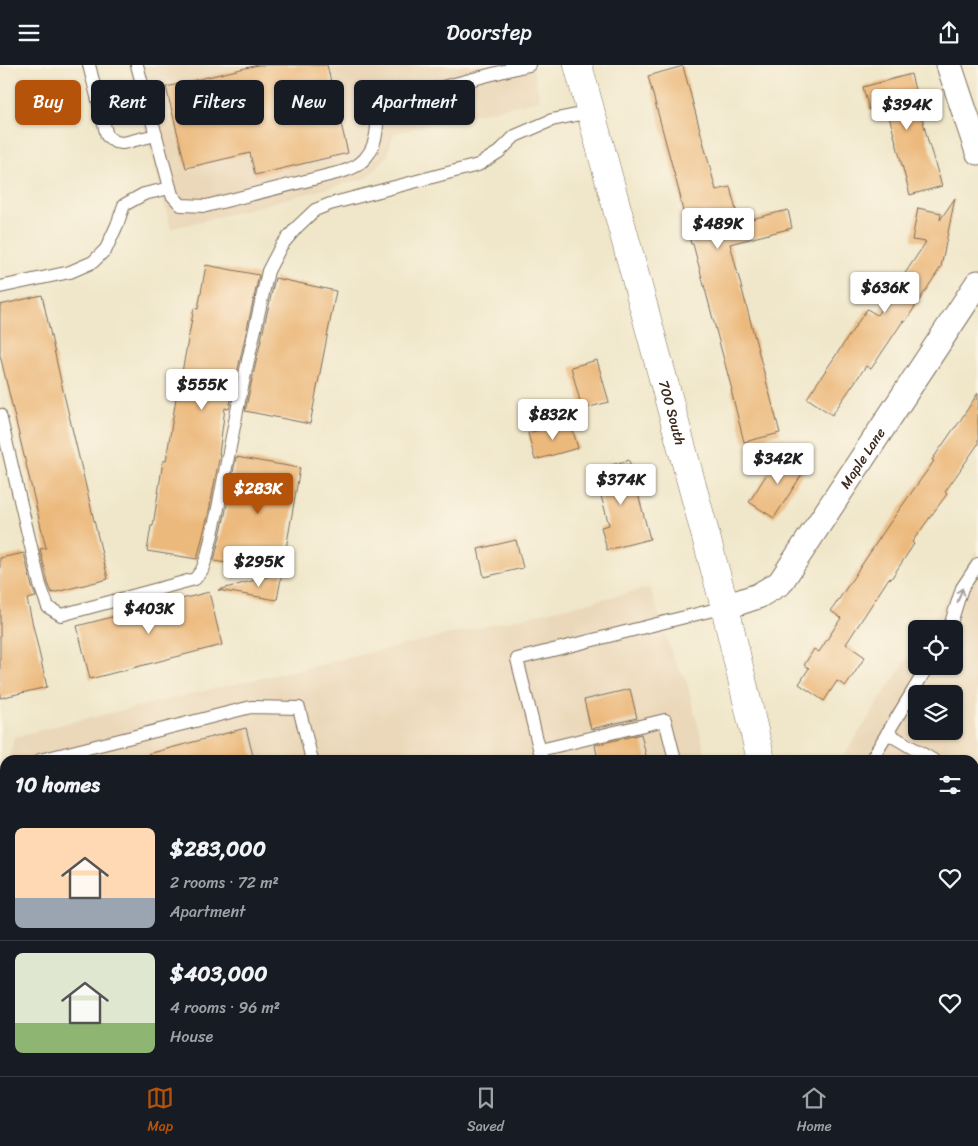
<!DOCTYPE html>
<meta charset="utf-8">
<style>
:root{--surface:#171b24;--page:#20242c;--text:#f1f3f6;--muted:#9ea1a6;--line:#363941;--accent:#b45309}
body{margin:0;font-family:Sriracha,sans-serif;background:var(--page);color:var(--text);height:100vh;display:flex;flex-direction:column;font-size:19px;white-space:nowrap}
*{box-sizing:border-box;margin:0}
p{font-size:16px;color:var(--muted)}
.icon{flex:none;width:28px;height:28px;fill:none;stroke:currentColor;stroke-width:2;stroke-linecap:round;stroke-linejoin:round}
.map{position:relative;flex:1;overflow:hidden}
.details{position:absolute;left:0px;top:690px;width:979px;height:321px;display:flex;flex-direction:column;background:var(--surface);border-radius:15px 15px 0 0;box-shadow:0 1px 4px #0004}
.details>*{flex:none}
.hud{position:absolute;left:15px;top:15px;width:500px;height:45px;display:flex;gap:10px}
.controls{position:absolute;left:908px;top:555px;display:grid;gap:10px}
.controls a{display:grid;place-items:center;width:55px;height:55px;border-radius:8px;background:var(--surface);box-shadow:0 1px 4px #0004;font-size:25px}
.price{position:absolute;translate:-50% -42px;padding:0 11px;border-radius:5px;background:#fff;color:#222;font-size:16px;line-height:32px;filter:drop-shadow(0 1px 2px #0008)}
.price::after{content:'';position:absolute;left:50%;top:30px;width:15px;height:11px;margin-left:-8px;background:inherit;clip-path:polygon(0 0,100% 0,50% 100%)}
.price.selected{background:var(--accent);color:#fff}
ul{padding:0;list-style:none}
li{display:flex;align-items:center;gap:15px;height:125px;padding:0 15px}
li+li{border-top:1px solid var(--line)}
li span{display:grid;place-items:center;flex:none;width:140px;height:100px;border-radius:8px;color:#555}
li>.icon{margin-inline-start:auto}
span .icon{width:60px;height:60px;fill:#fffc;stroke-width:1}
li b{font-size:21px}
h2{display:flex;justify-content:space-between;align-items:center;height:60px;padding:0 15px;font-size:21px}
.tag{padding:0 18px;border-radius:8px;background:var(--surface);box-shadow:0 1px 4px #0004;font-size:18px;line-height:45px}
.tag.selected{background:var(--accent);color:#fff}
header{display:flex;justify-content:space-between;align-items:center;height:65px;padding:0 15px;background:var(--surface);font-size:22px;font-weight:600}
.tab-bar{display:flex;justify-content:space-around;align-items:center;height:70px;border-top:1px solid var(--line);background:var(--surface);font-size:14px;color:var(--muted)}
.tab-bar a{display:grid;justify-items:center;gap:2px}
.tab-bar .selected{color:var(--accent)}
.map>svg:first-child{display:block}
.built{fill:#ebd8ba;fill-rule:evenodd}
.building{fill:#ecb97d}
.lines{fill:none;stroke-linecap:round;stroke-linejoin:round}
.lane-casing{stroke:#7a6c5a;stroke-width:14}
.street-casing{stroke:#7a6c5a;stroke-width:27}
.secondary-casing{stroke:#7a6c5a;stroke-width:29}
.primary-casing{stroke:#7a6c5a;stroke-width:29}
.lane{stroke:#fff;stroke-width:12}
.street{stroke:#fff;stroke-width:25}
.secondary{stroke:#fff;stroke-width:28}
.primary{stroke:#fff;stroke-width:28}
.oneway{stroke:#a79f9a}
.labels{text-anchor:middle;stroke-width:4;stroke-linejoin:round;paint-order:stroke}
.street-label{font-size:14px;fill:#3b2a1e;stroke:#fcf5e5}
</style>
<header><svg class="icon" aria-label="menu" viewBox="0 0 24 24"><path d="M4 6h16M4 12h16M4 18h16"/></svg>Doorstep<svg class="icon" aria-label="share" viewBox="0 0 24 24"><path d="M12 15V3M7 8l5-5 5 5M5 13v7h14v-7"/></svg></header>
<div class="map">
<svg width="978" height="1011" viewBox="0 0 978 1011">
<rect width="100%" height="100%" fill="#fcf5e5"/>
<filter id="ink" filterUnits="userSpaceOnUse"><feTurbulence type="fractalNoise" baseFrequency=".02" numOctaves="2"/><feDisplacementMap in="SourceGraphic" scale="10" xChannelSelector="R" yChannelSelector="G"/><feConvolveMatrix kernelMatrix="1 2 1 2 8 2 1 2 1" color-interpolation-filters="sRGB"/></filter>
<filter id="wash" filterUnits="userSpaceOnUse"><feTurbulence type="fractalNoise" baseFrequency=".0096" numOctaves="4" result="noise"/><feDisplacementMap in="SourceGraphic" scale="20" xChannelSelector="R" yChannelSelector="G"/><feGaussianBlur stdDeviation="1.12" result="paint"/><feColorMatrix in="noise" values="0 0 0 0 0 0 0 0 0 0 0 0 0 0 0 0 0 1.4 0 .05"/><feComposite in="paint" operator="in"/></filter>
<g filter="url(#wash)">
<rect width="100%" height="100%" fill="#f0e7ca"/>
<!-- built -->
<g class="built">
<path d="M 128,0 L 532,0 L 540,35 L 394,68 L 387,91 L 367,113 L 171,164 Z"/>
<path d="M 978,485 L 978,848 L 974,854 L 974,695 L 841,695 L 916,580 L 916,601 L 954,601 L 954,564 L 927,564 ZM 916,629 L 954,629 L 954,666 L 916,666 Z"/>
<path d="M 650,523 L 673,593 L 687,617 L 707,695 L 9,695 L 14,672 L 67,658 Z"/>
<path d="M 71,1006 L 836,1006 L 833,1011 L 72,1011 Z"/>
</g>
<g id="blocks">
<!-- building -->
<g class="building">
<path d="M 258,0 L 327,0 L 348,88 L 255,110 L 250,88 L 186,103 L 166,22 Z"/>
<path d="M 683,1 L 716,125 L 730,122 L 739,157 L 788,145 L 792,163 L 730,179 L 780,368 L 744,377 L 731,325 L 732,325 L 693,179 L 691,179 L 680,134 L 681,134 L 648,11 Z"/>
<path d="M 911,9 L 928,76 L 942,121 L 910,130 L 886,40 L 869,45 L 863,22 Z"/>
<path d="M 955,133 L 941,202 L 905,257 L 903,256 L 871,304 L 866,301 L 832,350 L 807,333 L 867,244 L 877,250 L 926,177 L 912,175 L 918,143 L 941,148 L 940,155 Z"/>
<path d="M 206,200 L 259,210 L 229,344 L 225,343 L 219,389 L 220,389 L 209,446 L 197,494 L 147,486 L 151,461 L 153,461 L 163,396 L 166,396 L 176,333 L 174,333 L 179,306 L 182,307 L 194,243 L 198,244 Z"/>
<path d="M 275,213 L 336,226 L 310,359 L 245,346 Z"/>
<path d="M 42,230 L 62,321 L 108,514 L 52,528 L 48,518 L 40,484 L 46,483 L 0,290 L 0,240 Z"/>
<path d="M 597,295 L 609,337 L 582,344 L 571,302 Z"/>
<path d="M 978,328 L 978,379 L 945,427 L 947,429 L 912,477 L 914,479 L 891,514 L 889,513 L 846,579 L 865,592 L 846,621 L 837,616 L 824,636 L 799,619 L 809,603 L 804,600 L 814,584 L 819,587 L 841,553 L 831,546 L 889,459 L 934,396 L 932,395 L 955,362 L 956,362 Z"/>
<path d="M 570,356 L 578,383 L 535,395 L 528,368 Z"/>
<path d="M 781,387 L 806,403 L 774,453 L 749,437 Z"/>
<path d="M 236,392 L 300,403 L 282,507 L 214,496 L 225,450 Z"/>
<path d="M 629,395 L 650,474 L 607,485 L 601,462 L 609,460 L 594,405 Z"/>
<path d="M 516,475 L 523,503 L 484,512 L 478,484 Z"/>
<path d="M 24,488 L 32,522 L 36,532 L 27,534 L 47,622 L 0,633 L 0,493 Z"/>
<path d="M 282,508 L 277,535 L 218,525 Z"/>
<path d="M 209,527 L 222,580 L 90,614 L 77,561 Z"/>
<path d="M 630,624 L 637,653 L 591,664 L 584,635 Z"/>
<path d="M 246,663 L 254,695 L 148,695 L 148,689 Z"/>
<path d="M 641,669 L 647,695 L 598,695 L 595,680 Z"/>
</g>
</g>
</g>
<g filter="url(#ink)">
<use href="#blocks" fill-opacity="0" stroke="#7a6c5a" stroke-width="1"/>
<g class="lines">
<!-- lane casing -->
<g class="lane-casing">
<g id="lane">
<path d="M 89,0 L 107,71 L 115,77 L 123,78 L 156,70"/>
<path d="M 137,0 L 172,130 L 181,140 L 206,141 L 341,107 C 347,105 354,103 359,99 C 378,85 378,61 377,39 L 512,4"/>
<path d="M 511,0 L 512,4 L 529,0"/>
<path d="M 0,222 L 70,207 L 93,197 L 106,184 L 117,160 L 124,140 L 144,129 L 170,123"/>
<path d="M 0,350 L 40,520 L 48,542 L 61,550 L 195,514 L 202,505 L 207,491 L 217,448 L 239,336 L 268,206 L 281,181 L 297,162 L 315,145 L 330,139 L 478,100 L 499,87 L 515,71 L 552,55 L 590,47"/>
<path d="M 949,564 L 962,523 L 978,499"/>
<path d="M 887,668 L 933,695"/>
<path d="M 540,685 L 665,655 L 675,695"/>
<path d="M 40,695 L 251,642 L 299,643 L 312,695"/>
<path d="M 542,695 L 517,594 L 725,542"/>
<path d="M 871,695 L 928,601"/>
<path d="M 974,719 L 978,722"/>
<path d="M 85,1006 L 86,1011"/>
<path d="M 389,1006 L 390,1011"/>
<path d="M 406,1006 L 414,1011"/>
<path d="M 620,1006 L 621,1011"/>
<path d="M 314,1011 L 333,1006"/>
<path d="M 673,1011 L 676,1006"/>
<path d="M 774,1011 L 777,1006"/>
</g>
</g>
<!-- street casing -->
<g class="street-casing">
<g id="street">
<path d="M 949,0 L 978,87"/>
<path id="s1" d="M 725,542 L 758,531 L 780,518 L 978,218"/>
</g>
</g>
<!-- secondary casing -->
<g class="secondary-casing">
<g id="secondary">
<path id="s2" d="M 578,0 L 725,542 L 761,695"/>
<path d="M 974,1005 L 978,1006"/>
</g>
</g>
<!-- primary casing -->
<g class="primary-casing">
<g id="primary">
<path d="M 974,955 L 978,949"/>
<path d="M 936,1011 L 939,1006"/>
</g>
</g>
<!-- lane -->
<use href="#lane" class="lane"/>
<!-- street -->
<use href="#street" class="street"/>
<!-- secondary -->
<use href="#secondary" class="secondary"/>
<!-- primary -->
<use href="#primary" class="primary"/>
</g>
<!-- one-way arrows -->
<defs><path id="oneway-shaft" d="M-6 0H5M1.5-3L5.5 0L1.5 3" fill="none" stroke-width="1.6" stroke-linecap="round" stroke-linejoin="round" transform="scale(1.25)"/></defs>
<use class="oneway" href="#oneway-shaft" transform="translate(960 530) rotate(-71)"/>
</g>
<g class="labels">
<!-- street labels -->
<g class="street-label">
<text dy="5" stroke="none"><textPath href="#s2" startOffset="360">700 South</textPath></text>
<text dy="5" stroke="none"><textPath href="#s1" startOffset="210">Maple Lane</textPath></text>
</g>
</g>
</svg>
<div class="controls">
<a><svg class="icon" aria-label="locate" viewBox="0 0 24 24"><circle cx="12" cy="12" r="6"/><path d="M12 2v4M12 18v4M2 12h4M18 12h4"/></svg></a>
<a><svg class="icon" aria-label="layers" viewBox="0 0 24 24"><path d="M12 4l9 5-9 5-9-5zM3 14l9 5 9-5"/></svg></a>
</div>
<b class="price" style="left:907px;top:66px">$394K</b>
<b class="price" style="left:718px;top:185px">$489K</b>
<b class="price" style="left:885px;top:249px">$636K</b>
<b class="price" style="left:202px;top:346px">$555K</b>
<b class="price" style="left:553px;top:376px">$832K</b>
<b class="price" style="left:778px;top:420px">$342K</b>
<b class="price" style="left:621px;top:441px">$374K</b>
<b class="price selected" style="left:258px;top:450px">$283K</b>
<b class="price" style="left:259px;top:523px">$295K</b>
<b class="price" style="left:149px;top:570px">$403K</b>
<div class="hud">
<a class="tag selected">Buy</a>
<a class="tag">Rent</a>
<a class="tag">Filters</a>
<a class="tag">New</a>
<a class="tag">Apartment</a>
</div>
<section class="details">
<h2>10 homes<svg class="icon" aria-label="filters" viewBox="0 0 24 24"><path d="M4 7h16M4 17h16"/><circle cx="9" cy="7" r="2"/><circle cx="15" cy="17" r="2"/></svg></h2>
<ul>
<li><span style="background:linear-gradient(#ffd9b3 70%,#9aa5b1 0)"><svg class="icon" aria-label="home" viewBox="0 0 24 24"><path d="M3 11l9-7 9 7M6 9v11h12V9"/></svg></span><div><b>$283,000</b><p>2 rooms · 72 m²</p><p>Apartment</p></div><svg class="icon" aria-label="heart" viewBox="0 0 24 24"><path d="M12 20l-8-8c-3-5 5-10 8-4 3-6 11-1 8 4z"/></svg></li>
<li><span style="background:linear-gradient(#dfe7d0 70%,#8fb573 0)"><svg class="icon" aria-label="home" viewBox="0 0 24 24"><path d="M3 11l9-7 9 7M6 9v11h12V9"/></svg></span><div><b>$403,000</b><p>4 rooms · 96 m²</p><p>House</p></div><svg class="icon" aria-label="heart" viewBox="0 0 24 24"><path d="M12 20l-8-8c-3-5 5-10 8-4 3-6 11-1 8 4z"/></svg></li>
</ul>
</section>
</div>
<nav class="tab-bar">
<a class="selected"><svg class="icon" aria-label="map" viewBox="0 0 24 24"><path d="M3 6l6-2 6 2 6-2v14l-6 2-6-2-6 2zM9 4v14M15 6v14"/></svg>Map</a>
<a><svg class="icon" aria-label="saved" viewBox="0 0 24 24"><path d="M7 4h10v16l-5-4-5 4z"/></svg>Saved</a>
<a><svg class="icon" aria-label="home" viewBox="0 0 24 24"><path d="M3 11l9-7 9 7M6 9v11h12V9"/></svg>Home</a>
</nav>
